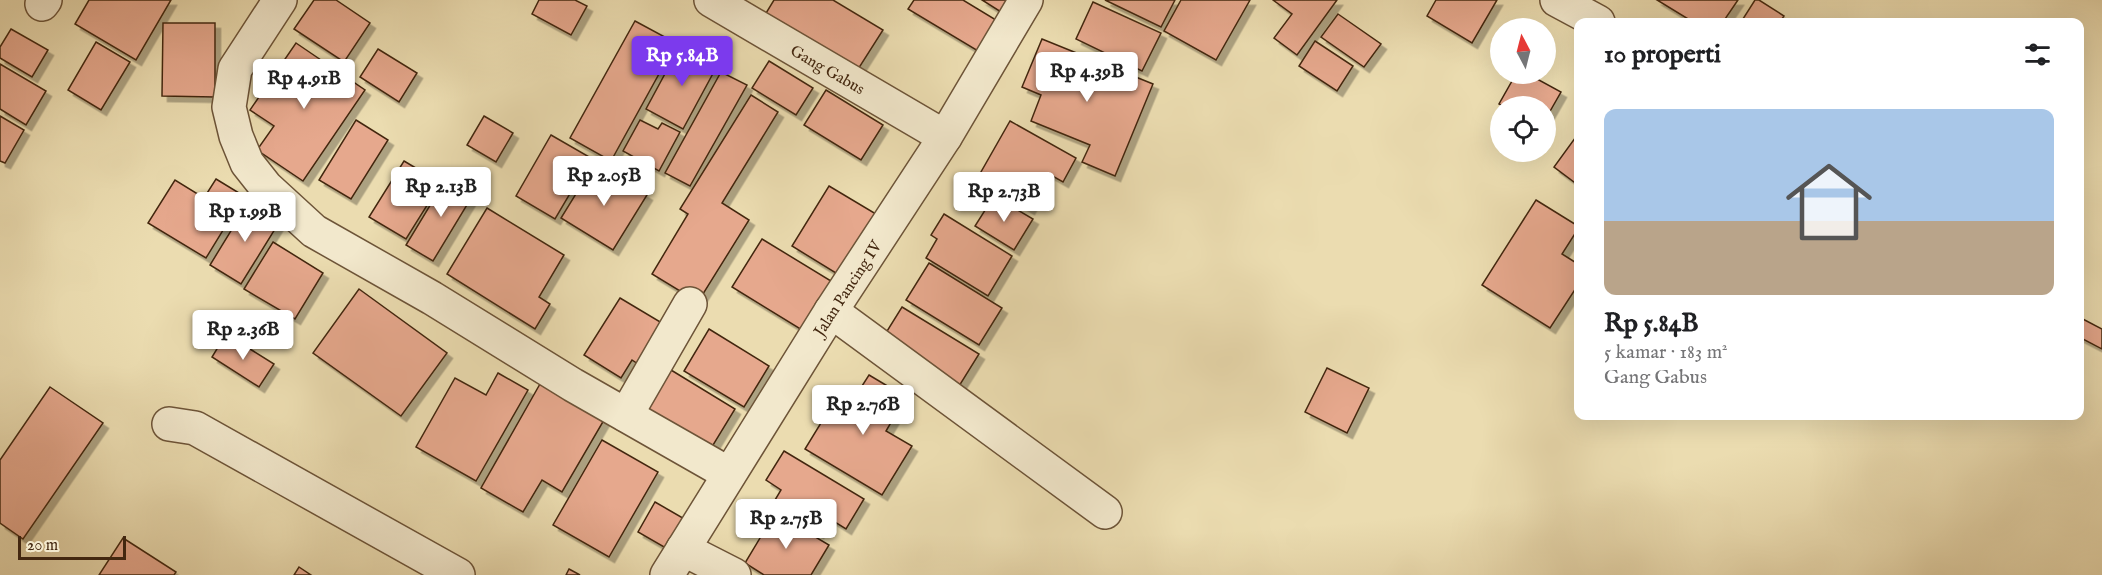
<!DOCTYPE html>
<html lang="id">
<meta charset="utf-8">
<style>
:root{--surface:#fff;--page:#f6f6f6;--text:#202124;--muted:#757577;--line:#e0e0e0;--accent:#7c3aed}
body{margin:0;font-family:"IM FELL English",serif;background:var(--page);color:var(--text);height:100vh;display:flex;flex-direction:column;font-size:22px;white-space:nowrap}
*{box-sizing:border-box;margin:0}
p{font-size:20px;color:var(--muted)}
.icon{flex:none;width:33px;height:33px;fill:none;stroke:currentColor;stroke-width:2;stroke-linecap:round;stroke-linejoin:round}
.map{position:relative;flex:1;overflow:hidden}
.panel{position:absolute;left:1574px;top:18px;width:510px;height:402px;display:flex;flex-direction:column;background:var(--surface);border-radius:12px;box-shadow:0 6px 24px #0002}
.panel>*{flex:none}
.needle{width:39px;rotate:353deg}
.buttons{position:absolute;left:1490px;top:18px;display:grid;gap:12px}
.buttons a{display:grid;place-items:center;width:66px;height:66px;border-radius:50%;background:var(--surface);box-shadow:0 6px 24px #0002;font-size:30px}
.scale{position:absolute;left:18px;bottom:15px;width:108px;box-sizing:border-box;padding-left:6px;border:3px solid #432710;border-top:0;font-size:16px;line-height:21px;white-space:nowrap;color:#432710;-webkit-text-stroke:4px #f2e8cc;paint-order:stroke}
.price{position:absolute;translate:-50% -51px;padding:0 14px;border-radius:6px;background:#fff;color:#222;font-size:20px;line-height:39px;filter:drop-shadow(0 2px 3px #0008)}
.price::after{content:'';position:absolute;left:50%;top:36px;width:18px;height:14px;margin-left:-9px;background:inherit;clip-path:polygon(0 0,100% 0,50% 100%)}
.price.on{background:var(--accent);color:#fff}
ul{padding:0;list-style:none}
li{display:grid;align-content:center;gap:12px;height:318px;padding:0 30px}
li+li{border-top:2px solid var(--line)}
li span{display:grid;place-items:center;height:186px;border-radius:12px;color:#555}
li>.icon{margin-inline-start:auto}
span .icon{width:108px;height:108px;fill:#fffc;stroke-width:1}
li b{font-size:26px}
h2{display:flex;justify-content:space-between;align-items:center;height:72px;padding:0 30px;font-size:26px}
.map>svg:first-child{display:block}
.building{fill:#e6a88d;stroke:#432710;stroke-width:1.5;filter:url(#shadow)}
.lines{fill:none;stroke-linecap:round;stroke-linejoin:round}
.street-casing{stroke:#6d5438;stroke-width:36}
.street{stroke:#f2e8cc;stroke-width:33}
.labels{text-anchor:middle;stroke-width:4.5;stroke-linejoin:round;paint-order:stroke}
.street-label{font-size:16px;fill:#432710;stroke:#f2e8cc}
</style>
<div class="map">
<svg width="2102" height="575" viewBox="0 0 2102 575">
<defs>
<filter id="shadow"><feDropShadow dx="5.5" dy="5.5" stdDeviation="0" flood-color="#0004"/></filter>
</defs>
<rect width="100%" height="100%" fill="#ebdcb0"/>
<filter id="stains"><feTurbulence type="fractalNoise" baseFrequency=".00333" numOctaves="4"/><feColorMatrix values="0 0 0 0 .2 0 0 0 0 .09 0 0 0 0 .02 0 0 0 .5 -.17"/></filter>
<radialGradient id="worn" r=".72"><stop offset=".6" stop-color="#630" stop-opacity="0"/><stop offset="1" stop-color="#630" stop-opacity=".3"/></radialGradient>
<!-- building -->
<g class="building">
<path d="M 89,0 L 171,0 L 136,60 L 75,24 Z"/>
<path d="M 314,0 L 336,0 L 370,23 L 344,62 L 294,29 Z"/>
<path d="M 539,0 L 575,0 L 587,6 L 571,35 L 532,14 Z"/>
<path d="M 774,0 L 833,0 L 883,30 L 855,74 L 763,18 Z"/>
<path d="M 914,0 L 963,0 L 996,20 L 978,51 L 908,9 Z"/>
<path d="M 982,0 L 1009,0 L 1001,12 Z"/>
<path d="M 1105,0 L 1175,0 L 1161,27 Z"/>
<path d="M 1181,0 L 1250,0 L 1216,60 L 1164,31 Z"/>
<path d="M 1273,0 L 1337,0 L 1297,55 L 1274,38 L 1292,14 Z"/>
<path d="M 1436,0 L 1497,0 L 1472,43 L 1427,16 Z"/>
<path d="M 1657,0 L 1738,0 L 1723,22 L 1693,22 Z"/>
<path d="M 1755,0 L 1759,0 L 1784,16 L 1780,22 L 1741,22 Z"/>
<path d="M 1093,2 L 1161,33 L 1142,71 L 1076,39 Z"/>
<path d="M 1338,14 L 1381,44 L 1364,67 L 1321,37 Z"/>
<path d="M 635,21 L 676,43 L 611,161 L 570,138 Z"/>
<path d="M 163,23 L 215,23 L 215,97 L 162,96 Z"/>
<path d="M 11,29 L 48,50 L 32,77 L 0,58 L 0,47 Z"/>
<path d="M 1042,39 L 1153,84 L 1115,176 L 1082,162 L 1090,145 L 1031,121 L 1041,95 L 1022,87 Z"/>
<path d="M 1315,41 L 1353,66 L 1337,91 L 1299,66 Z"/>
<path d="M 96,42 L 130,62 L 101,110 L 68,90 Z"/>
<path d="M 296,43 L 365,90 L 303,181 L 257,150 L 274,126 L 250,110 Z"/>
<path d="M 680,46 L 717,66 L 683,129 L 646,109 Z"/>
<path d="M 378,49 L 417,73 L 399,102 L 360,77 Z"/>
<path d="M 769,61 L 813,88 L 796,115 L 752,88 Z"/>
<path d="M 0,64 L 46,91 L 26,125 L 0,109 Z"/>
<path d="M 721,72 L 747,85 L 690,186 L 665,173 Z"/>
<path d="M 1516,74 L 1528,74 L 1561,92 L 1545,120 L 1545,106 L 1503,106 L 1499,104 Z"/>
<path d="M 826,90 L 883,125 L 861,160 L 804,125 Z"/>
<path d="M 751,95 L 778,112 L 722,203 L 749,220 L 698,302 L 652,274 L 688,214 L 680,209 Z"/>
<path d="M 0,116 L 24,130 L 5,163 L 0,161 Z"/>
<path d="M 484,116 L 513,133 L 496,162 L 467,145 Z"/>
<path d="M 356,120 L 388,140 L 351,199 L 319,180 Z"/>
<path d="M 640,120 L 658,129 L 662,123 L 680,132 L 659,171 L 623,151 Z"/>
<path d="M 1010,121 L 1076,158 L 1063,182 L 1049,174 L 1029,209 L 977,179 Z"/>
<path d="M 1578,134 L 1578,185 L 1554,167 Z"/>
<path d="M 551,135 L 591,158 L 555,219 L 516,196 Z"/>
<path d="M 404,161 L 441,183 L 406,239 L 369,217 Z"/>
<path d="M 595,163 L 647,195 L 613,250 L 561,218 Z"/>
<path d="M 449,174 L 476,190 L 433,261 L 406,245 Z"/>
<path d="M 216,179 L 244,196 L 206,258 L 148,223 L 175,180 L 204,198 Z"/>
<path d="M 829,186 L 881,217 L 844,278 L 792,246 Z"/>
<path d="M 994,196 L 1033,219 L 1014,250 L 975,226 Z"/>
<path d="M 1536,200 L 1578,226 L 1578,229 L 1562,254 L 1578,264 L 1578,285 L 1550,328 L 1482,285 Z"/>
<path d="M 248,203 L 280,221 L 241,284 L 210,265 Z"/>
<path d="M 487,208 L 564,255 L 539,297 L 550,304 L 535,329 L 447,274 Z"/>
<path d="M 944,214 L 1012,256 L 988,296 L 926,258 L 937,239 L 931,235 Z"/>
<path d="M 762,239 L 831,281 L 802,330 L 732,287 Z"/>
<path d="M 273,242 L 323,273 L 295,319 L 244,289 Z"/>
<path d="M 929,263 L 1002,308 L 979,345 L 906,300 Z"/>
<path d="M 359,289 L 447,353 L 401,416 L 313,353 Z"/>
<path d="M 620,298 L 672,329 L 647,370 L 632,360 L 621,378 L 584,355 Z"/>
<path d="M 902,307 L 979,354 L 956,391 L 879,344 Z"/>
<path d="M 2079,317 L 2102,329 L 2102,349 L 2079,337 Z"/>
<path d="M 709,329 L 769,366 L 744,407 L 684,371 Z"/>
<path d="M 226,334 L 274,364 L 259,387 L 212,357 Z"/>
<path d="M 1327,368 L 1369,388 L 1347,433 L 1305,412 Z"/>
<path d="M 671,370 L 735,409 L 707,455 L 643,415 Z"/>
<path d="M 498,373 L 528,390 L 476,481 L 416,447 L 455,378 L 486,395 Z"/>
<path d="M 869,375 L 906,397 L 886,431 L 912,446 L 882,495 L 805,449 L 835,400 L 848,408 Z"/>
<path d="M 540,384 L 604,420 L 562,492 L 542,480 L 523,512 L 481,488 Z"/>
<path d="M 50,387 L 103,423 L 23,539 L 0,523 L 0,460 Z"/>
<path d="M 602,440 L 658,472 L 609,557 L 553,525 Z"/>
<path d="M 784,451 L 864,499 L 846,529 L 827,517 L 818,533 L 772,505 L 781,490 L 766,480 Z"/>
<path d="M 655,502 L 688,521 L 671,551 L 638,532 Z"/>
<path d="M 775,513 L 829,545 L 811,575 L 764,575 L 745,563 Z"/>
<path d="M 123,538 L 176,572 L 174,575 L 99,575 Z"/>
<path d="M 299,567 L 311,575 L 294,575 Z"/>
<path d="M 569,569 L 580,575 L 566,575 Z"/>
</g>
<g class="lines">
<!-- street casing -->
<g class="street-casing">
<g id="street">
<path d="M 280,0 L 235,69 L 229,107 L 236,136 L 247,163 L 266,187 L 314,231 L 432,298 L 573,385 L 729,474"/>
<path d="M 711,0 L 945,137"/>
<path d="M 1557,0 L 1598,22"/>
<path d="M 42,4 L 45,0"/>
<path d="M 831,311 L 1105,512"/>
<path d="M 626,415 L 690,304"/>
<path d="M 169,424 L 195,428 L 458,575"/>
<path d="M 683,549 L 734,575"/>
<path d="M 667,575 L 831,311 L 945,137 L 1026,0"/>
</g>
</g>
<!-- street -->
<use href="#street" class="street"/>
</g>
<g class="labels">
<!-- street labels -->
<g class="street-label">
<text transform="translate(828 69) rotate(30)" y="6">Gang Gabus</text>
<text transform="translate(847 288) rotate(-57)" y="6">Jalan Pancing IV</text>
</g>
</g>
<rect width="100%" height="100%" filter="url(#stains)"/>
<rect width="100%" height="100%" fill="url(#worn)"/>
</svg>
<div class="buttons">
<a><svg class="needle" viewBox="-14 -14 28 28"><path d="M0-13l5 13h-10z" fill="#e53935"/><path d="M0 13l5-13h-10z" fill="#757577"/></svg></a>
<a><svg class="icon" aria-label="locate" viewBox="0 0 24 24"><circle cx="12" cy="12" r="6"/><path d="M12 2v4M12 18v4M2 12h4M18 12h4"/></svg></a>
</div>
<div class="scale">20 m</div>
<b class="price on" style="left:682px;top:87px">Rp 5.84B</b>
<b class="price" style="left:1087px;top:103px">Rp 4.39B</b>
<b class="price" style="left:304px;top:110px">Rp 4.91B</b>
<b class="price" style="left:604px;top:207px">Rp 2.05B</b>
<b class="price" style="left:441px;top:218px">Rp 2.13B</b>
<b class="price" style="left:1004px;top:223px">Rp 2.73B</b>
<b class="price" style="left:245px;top:243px">Rp 1.99B</b>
<b class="price" style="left:243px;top:361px">Rp 2.36B</b>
<b class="price" style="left:863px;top:436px">Rp 2.76B</b>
<b class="price" style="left:786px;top:550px">Rp 2.75B</b>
<section class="panel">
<h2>10 properti<svg class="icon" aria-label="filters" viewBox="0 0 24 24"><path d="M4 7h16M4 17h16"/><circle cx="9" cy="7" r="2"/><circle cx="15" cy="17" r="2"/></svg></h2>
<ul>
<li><span style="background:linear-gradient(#a9c7e8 60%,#b9a48a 0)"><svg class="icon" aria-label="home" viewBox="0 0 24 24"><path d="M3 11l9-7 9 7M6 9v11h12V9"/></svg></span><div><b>Rp 5.84B</b><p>5 kamar · 183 m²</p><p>Gang Gabus</p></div></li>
</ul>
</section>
</div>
